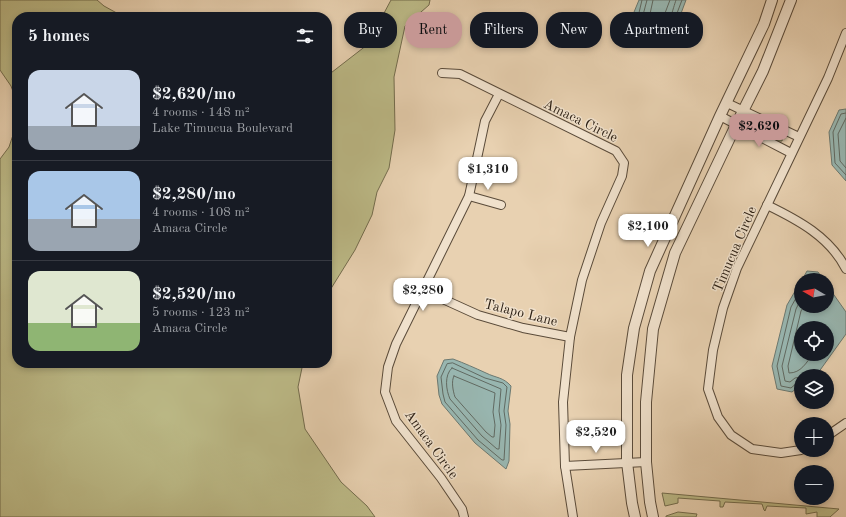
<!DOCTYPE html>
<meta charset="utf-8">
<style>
:root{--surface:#171b24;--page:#20242c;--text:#f1f3f6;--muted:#9ea1a6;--line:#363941;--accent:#c59692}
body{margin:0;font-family:"Old Standard TT",serif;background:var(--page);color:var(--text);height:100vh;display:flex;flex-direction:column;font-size:15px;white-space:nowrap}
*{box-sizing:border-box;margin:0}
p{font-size:13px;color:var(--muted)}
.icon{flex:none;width:22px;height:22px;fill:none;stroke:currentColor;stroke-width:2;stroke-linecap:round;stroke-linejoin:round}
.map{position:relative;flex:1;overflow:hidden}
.drawer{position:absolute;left:12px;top:12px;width:320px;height:356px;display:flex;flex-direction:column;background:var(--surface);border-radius:16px;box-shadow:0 2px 6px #0003}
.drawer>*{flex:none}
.guide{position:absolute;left:344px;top:12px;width:380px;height:36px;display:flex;gap:8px}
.needle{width:26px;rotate:279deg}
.fabs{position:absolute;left:794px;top:273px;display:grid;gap:8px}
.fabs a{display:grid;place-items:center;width:40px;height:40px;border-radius:50%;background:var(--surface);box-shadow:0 2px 6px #0003;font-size:20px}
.price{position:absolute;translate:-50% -34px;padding:0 9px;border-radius:8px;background:#fff;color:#222;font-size:13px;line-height:26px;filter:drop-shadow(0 1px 2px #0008)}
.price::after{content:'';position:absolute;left:50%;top:24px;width:12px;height:9px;margin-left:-6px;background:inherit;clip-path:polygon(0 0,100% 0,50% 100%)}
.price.active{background:var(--accent);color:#111}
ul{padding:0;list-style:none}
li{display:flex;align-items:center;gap:12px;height:100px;padding:0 16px}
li+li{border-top:1px solid var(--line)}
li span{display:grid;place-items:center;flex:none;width:112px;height:80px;border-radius:12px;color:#555}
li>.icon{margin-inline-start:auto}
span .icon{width:48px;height:48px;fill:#fffc;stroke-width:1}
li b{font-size:17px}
h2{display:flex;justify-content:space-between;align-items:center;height:48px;padding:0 16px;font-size:17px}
.pill{padding:0 14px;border-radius:16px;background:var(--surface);box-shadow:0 2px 6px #0003;font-size:14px;line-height:36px}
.pill.active{background:var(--accent);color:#111}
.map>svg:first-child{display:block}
.green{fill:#bcba87;stroke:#736c4d}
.water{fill:#98b6b0;stroke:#6c7971;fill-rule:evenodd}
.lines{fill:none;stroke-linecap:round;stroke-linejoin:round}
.shore{stroke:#616a62;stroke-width:1}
.minor-casing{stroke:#5a4b3a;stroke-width:10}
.tertiary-casing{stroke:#5a4b3a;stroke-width:12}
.minor{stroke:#f0e1cc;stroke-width:8}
.tertiary{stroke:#f0e1cc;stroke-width:10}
.labels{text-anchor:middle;stroke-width:3;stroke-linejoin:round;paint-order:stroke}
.street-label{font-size:14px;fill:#2a1e13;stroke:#f0e1cc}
</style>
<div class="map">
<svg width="846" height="517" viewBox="0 0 846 517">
<rect width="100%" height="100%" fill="#e8d1b1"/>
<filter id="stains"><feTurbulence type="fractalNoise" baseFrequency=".005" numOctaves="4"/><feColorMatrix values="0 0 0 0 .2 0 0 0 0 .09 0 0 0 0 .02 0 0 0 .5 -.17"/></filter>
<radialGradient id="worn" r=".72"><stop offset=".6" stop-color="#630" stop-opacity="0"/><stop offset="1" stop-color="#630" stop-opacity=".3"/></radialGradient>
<!-- green -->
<g class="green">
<path d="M 0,0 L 97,0 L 104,6 L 124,17 L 17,17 L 17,102 L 11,86 L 0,70 Z"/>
<path d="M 391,0 L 430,0 L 429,5 L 405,26 L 394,77 L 395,130 L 389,168 L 377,192 L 372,215 L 355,250 L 327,295 L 327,76 L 367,45 Z"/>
<path d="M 752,121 L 756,122 L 781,134 L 783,136 L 782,141 L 774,141 L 749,127 L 749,123 Z"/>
<path d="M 17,123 L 17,363 L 303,363 L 298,387 L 305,429 L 341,482 L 367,506 L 375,517 L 0,517 L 0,159 L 9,147 Z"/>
<path d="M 662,493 L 839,509 L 830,517 L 817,517 L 817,512 L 806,514 L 806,508 L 767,506 L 765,511 L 764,510 L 762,504 L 725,502 L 723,507 L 720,507 L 720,501 L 678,498 L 678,503 L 665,506 Z"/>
<path d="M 678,512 L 697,514 L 696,517 L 666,517 L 666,516 Z"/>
</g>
<!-- water -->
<g class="water">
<path d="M 639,0 L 686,0 L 674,32 L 666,40 L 655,40 L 632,17 Z"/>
<path d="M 846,109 L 846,181 L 832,165 L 829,132 L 839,110 Z"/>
<path d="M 807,271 L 818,272 L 824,280 L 802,280 Z"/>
<path d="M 801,281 L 801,306 L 827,306 L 827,285 L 846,312 L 846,334 L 818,373 L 812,376 L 801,376 L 801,385 L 792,392 L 777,389 L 772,366 L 787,305 ZM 801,328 L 827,328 L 827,354 L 801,354 Z"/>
<path d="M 453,359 C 464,363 475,368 486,373 C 496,378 503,377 511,386 L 508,411 L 510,424 L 509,461 L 506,469 L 475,443 L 442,404 L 439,395 L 437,376 L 444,360 Z"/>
</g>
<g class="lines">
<!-- shore -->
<g class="shore">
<path d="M 642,0 L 638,17 L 658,36 L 664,35 L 671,29 L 682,0"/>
<path d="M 647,0 L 643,15 L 660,31 C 669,29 673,8 676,0"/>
<path d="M 653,0 L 650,14 L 660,23 L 662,21 L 670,0"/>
<path d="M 846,113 L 841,114 L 833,132 L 835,163 L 846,175"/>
<path d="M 846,118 L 838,134 L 840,161 L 846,168"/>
<path d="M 801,289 L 791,307 L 777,366 L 781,386 L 791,388 L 798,382 L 801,382"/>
<path d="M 801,299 L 796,309 L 782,366 L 785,381 L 790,382 L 795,378 L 801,377"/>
<path d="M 804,306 L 801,311 L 788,366 L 789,373 C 801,373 806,363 813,354"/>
<path d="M 453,363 L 485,378 L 503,383 L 507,387 L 504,411 L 506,425 L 504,460 L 502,460 L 478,440 L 445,402 L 443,394 L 441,377 L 447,364 Z"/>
<path d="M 452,368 L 501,389 L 499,411 L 501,425 L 499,449 L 497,449 L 482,436 L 450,399 C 446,390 444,375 452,368 Z"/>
<path d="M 454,376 L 495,393 L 493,412 L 495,425 L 494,437 L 492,437 L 486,432 L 455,397 C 453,391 451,381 454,376 Z"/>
</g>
<!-- minor casing -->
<g class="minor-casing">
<g id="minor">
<path d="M 442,73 L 460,74 L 616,151 L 624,163 L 622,176 L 601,223 L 582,280 L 570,337 L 563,402 L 565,466 L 573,517"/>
<path d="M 727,103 L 799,137"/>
<path d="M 720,116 L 791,153"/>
<path d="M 469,196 L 501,205"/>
<path d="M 767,205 C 798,220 830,237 846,269"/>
<path d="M 423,290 L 478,315 L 523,328 L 570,337"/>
<path d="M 827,436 L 846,423"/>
<path d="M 801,450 L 781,453 L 752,449 L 731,435 L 718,417 L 708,389 L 713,350 L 723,308 L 737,268 L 828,78 L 846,33"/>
<path d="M 565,466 L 646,462"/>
<path d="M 464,517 L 462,509 L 441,478 L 396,421 L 385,392 L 388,367 L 396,344 L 469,196 L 485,121 L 499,94"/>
</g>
</g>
<!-- tertiary casing -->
<g class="tertiary-casing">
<g id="tertiary">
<path d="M 635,517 L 632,503 L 627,462 L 627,375 L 634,328 L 650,271 L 720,116 L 764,24 L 772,0"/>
<path d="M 653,517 L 650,502 L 646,462 L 646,402 L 653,329 L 675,253 L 736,125 L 763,71 L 791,0"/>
</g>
</g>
<!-- minor -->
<use href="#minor" class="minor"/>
<!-- tertiary -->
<use href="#tertiary" class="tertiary"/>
</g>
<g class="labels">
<!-- street labels -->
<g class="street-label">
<text transform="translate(581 120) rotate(26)" y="5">Amaca Circle</text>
<text transform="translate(734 249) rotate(-67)" y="5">Timucua Circle</text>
<text transform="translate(521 312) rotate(14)" y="5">Talapo Lane</text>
<text transform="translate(432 444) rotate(54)" y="5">Amaca Circle</text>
</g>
</g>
<rect width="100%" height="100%" filter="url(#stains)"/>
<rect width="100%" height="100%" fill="url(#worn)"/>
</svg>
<div class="fabs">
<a><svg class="needle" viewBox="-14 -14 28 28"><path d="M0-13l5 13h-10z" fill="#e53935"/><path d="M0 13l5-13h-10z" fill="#9ea1a6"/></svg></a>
<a><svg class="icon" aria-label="locate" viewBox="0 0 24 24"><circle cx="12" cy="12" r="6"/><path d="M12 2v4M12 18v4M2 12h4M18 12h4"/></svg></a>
<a><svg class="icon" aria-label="layers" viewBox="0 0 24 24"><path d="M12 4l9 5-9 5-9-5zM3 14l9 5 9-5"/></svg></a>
<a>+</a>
<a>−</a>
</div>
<b class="price active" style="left:759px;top:148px">$2,620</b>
<b class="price" style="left:488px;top:191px">$1,310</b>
<b class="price" style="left:648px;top:248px">$2,100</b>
<b class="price" style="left:423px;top:312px">$2,280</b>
<b class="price" style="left:596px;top:454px">$2,520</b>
<div class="guide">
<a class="pill">Buy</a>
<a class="pill active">Rent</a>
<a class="pill">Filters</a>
<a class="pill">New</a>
<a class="pill">Apartment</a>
</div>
<section class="drawer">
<h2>5 homes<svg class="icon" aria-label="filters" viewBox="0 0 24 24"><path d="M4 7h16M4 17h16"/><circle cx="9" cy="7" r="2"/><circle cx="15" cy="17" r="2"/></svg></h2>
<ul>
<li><span style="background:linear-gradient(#c9d6e8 70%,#9aa5b1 0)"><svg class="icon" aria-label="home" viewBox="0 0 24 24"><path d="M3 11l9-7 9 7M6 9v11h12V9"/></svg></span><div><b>$2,620/mo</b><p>4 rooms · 148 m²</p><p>Lake Timucua Boulevard</p></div></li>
<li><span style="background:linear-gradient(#a9c7e8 60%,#9aa5b1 0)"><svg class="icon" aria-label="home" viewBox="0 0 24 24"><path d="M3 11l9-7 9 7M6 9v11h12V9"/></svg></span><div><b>$2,280/mo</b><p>4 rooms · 108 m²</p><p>Amaca Circle</p></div></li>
<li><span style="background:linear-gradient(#dfe7d0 65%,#8fb573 0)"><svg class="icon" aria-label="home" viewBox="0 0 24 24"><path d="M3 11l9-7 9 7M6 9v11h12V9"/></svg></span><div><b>$2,520/mo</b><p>5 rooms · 123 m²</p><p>Amaca Circle</p></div></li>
</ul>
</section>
</div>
